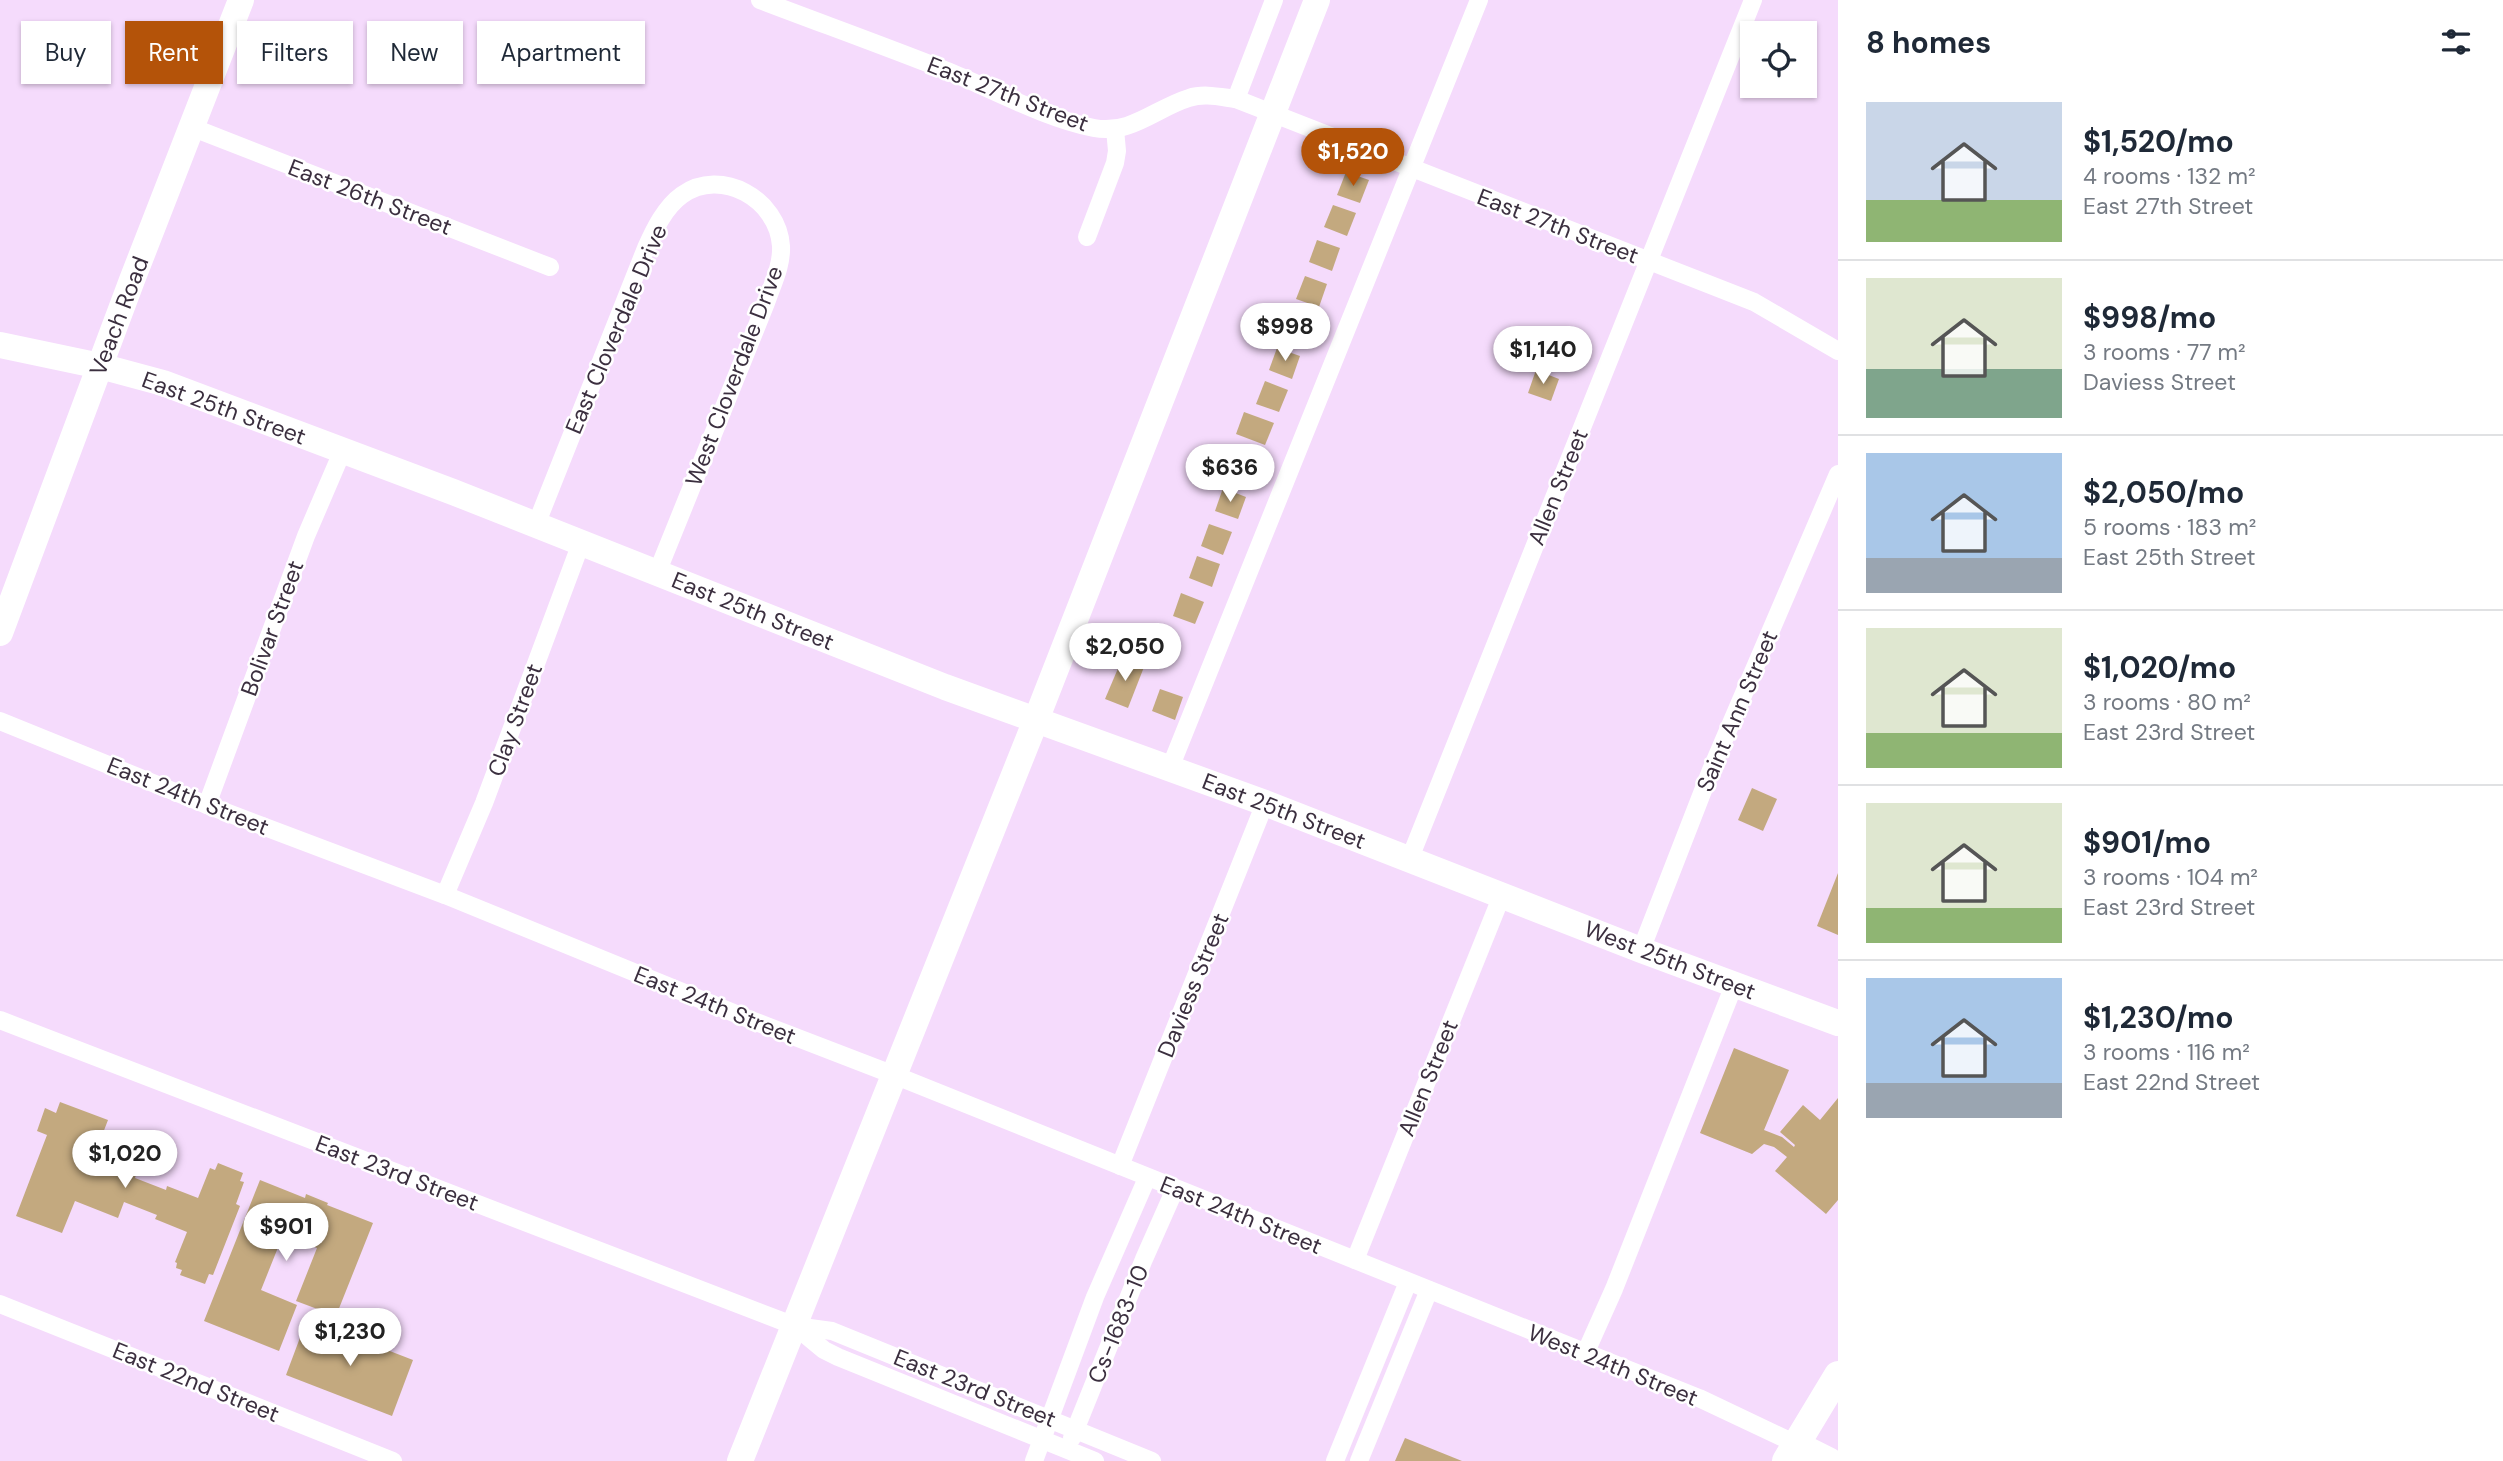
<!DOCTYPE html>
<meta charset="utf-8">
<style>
:root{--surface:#fff;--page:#f6f6f7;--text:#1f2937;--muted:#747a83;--line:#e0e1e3;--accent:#b45309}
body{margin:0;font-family:"DM Sans",sans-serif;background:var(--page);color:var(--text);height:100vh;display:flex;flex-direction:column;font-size:26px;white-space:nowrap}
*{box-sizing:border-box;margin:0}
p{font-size:23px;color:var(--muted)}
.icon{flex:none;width:38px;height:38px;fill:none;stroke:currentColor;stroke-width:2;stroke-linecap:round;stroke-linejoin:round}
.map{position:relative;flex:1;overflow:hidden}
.sheet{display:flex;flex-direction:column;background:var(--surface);width:665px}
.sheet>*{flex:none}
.guide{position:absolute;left:21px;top:21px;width:665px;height:63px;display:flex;gap:14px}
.fabs{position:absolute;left:1740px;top:21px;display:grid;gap:14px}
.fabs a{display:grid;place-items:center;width:77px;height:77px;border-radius:0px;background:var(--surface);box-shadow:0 2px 5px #0004;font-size:35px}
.price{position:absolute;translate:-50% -60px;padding:0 16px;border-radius:24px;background:#fff;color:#222;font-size:23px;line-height:46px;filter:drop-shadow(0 2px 4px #0008)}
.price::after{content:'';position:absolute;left:50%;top:42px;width:21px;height:16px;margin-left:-10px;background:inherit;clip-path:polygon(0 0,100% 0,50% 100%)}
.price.current{background:var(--accent);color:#fff}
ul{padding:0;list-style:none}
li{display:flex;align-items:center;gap:21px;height:175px;padding:0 28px}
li+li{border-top:2px solid var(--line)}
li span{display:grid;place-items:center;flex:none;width:196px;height:140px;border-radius:0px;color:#555}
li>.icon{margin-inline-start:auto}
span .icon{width:84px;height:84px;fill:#fffc;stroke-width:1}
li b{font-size:30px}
h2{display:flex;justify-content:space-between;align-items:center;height:84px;padding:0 28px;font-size:30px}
.pill{padding:0 24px;border-radius:0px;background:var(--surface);box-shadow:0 2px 5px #0004;font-size:24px;line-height:63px}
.pill.current{background:var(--accent);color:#fff}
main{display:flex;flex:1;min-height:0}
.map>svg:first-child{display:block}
.building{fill:#c3a97f}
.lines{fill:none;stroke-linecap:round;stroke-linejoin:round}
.street{stroke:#fff;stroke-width:18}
.secondary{stroke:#fff;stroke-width:26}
.primary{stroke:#fff;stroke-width:28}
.labels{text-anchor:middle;stroke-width:5;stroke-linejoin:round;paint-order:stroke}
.street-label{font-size:23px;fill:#3b2f3f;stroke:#fff}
</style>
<main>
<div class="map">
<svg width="1838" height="1461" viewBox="0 0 1838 1461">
<rect width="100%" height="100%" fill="#f5dbfc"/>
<!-- building -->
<g class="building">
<path d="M 1346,172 L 1369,180 L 1360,203 L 1337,195 Z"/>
<path d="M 1333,205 L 1356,213 L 1347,236 L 1324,227 Z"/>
<path d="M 1317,240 L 1340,248 L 1332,271 L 1309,262 Z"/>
<path d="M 1305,276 L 1327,284 L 1319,307 L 1296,299 Z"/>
<path d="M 1289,310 L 1312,318 L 1304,341 L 1281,332 Z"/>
<path d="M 1548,335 L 1571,343 L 1563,365 L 1540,357 Z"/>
<path d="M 1277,348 L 1300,356 L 1292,379 L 1269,370 Z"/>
<path d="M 1536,370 L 1559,379 L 1551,401 L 1528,393 Z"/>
<path d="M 1265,381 L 1288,390 L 1279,412 L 1256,404 Z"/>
<path d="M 1244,412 L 1274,423 L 1265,445 L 1236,434 Z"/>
<path d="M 1237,454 L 1260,462 L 1251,485 L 1229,477 Z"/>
<path d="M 1223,488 L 1246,497 L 1238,519 L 1215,511 Z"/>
<path d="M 1209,524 L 1232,532 L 1223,555 L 1201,546 Z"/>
<path d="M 1197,556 L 1220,564 L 1212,587 L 1189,578 Z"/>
<path d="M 1181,593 L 1204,602 L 1195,624 L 1173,616 Z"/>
<path d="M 1122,659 L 1144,667 L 1128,708 L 1105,699 Z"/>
<path d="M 1160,689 L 1183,697 L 1175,720 L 1152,711 Z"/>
<path d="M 1752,788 L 1777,799 L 1763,831 L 1738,820 Z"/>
<path d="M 1838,873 L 1838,935 L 1817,926 Z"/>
<path d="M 1734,1048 L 1789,1070 L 1764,1130 L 1782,1137 L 1794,1147 L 1795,1145 L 1780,1132 L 1803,1105 L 1820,1120 L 1838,1098 L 1838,1200 L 1826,1214 L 1775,1171 L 1787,1157 L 1774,1147 L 1764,1144 L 1752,1154 L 1700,1133 Z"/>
<path d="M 60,1102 L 108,1120 L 98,1146 L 140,1163 L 135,1178 L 166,1190 L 167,1186 L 198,1198 L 210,1168 L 215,1170 L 218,1163 L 243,1173 L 240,1181 L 244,1182 L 236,1204 L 240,1206 L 213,1275 L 209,1274 L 205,1284 L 180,1275 L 182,1270 L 176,1268 L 177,1263 L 175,1262 L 187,1232 L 155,1219 L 157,1215 L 124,1202 L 118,1218 L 75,1201 L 62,1233 L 16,1216 L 47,1135 L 37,1131 L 45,1108 L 56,1113 Z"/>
<path d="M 260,1180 L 305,1198 L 306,1194 L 328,1203 L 327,1205 L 373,1223 L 336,1316 L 296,1301 L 317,1248 L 283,1235 L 261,1290 L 297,1305 L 279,1351 L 204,1321 Z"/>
<path d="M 307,1319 L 413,1360 L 392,1416 L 286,1375 Z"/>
<path d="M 1405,1438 L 1462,1461 L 1395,1461 Z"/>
</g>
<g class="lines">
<!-- street -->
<g class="street">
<path d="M 760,0 C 823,24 887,47 950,72 C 996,91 1045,118 1094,128 C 1131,135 1156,108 1189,98 C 1204,93 1220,97 1236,99 L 1754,302 L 1838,351"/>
<path d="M 1236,99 L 1274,0"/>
<path d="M 191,127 L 550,267"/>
<path d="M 1087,237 L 1115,163 L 1117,151 L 1115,129"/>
<path d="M 536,525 L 646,248 C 654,230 665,207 682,195 C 721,167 778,199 781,246 C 782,266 772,285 766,303 L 657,573"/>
<path d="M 0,721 L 207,805 L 445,895 L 751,1020 L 894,1075 L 1699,1398 L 1796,1444"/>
<path d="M 1170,768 L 1479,0"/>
<path d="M 207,805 L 306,536 L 342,452"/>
<path d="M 1410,858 L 1753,0"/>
<path d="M 445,895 L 484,803 L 581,543"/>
<path d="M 1641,950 L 1711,770 L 1838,474"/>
<path d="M 0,1020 L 795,1326 L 832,1331 L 1152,1461"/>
<path d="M 1120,1166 L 1265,803"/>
<path d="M 1355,1260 L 1502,895"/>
<path d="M 0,1304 L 393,1461"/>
<path d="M 795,1326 L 824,1350 L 838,1357 L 1095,1461"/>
<path d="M 1585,1354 L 1614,1289 L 1734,985"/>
<path d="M 1072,1438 L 1144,1259 L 1175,1189"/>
<path d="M 1034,1461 L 1095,1297 L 1147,1178"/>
<path d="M 1335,1461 L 1408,1282"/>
<path d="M 1359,1461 L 1429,1290"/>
</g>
<!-- secondary -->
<g class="secondary">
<path d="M 0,345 L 100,366 L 163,383 L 453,492 L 945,687 L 1265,803 L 1641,950 L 1838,1023"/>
<path d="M 0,633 L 132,280 L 241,0"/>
<path d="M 1796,1444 L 1830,1461"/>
<path d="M 740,1461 L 1036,720 L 1317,0"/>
</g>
<!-- primary -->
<path class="primary" d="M 1786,1461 L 1838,1375"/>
</g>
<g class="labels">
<!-- street labels -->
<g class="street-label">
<text transform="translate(1008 94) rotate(21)" y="8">East 27th Street</text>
<text transform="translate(370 197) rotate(21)" y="8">East 26th Street</text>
<text transform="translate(1558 226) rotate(21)" y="8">East 27th Street</text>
<text transform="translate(119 316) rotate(-69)" y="8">Veach Road</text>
<text transform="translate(616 329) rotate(-67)" y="8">East Cloverdale Drive</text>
<text transform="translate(734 376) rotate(-69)" y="8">West Cloverdale Drive</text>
<text transform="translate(224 408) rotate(20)" y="8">East 25th Street</text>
<text transform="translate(1558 487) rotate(-68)" y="8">Allen Street</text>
<text transform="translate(753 611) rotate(22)" y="8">East 25th Street</text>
<text transform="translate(272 628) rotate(-70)" y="8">Bolivar Street</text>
<text transform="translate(1737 711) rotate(-67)" y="8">Saint Ann Street</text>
<text transform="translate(515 720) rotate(-70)" y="8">Clay Street</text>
<text transform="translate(188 796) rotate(22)" y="8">East 24th Street</text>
<text transform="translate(1284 811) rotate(21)" y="8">East 25th Street</text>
<text transform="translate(1670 960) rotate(21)" y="8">West 25th Street</text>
<text transform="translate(1193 985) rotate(-68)" y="8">Daviess Street</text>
<text transform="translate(715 1005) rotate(22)" y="8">East 24th Street</text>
<text transform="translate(1428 1078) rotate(-68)" y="8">Allen Street</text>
<text transform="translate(397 1173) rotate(21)" y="8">East 23rd Street</text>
<text transform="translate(1241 1215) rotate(22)" y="8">East 24th Street</text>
<text transform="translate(1118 1324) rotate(-68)" y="8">Cs-1683-10</text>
<text transform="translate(1613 1365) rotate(22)" y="8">West 24th Street</text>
<text transform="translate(196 1382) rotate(22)" y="8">East 22nd Street</text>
<text transform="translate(975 1388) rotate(22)" y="8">East 23rd Street</text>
</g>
</g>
</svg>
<div class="fabs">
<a><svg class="icon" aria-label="locate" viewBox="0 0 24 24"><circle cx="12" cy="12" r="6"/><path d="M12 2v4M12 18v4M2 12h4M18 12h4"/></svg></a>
</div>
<b class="price current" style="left:1353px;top:188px">$1,520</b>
<b class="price" style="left:1285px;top:363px">$998</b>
<b class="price" style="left:1543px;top:386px">$1,140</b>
<b class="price" style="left:1230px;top:504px">$636</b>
<b class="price" style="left:1125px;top:683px">$2,050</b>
<b class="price" style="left:125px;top:1190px">$1,020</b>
<b class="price" style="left:286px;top:1263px">$901</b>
<b class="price" style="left:350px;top:1368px">$1,230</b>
<div class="guide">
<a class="pill">Buy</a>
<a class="pill current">Rent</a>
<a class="pill">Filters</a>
<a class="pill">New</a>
<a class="pill">Apartment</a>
</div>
</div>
<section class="sheet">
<h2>8 homes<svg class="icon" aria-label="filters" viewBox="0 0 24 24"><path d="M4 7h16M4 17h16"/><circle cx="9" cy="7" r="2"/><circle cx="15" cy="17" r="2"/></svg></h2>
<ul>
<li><span style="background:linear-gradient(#c9d6e8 70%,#8fb573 0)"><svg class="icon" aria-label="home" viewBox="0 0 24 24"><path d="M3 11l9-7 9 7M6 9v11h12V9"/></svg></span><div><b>$1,520/mo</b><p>4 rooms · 132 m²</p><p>East 27th Street</p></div></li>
<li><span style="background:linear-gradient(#dfe7d0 65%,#7fa58c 0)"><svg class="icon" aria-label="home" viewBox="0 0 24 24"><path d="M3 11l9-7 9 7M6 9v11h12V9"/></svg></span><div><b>$998/mo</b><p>3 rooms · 77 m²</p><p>Daviess Street</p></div></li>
<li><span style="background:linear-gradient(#a9c7e8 75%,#9aa5b1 0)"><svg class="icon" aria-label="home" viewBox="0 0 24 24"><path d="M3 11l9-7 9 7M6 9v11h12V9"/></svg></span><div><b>$2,050/mo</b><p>5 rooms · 183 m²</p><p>East 25th Street</p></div></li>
<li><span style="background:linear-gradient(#dfe7d0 75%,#8fb573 0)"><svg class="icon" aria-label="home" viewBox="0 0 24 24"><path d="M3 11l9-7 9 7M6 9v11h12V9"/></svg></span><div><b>$1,020/mo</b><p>3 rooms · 80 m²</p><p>East 23rd Street</p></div></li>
<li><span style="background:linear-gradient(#dfe7d0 75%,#8fb573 0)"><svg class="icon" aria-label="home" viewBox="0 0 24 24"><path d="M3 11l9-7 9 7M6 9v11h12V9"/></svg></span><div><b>$901/mo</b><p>3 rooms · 104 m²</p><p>East 23rd Street</p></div></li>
<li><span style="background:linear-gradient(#a9c7e8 75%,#9aa5b1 0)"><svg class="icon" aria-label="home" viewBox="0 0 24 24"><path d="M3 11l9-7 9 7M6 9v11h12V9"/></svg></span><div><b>$1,230/mo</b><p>3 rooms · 116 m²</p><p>East 22nd Street</p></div></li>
</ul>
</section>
</main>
